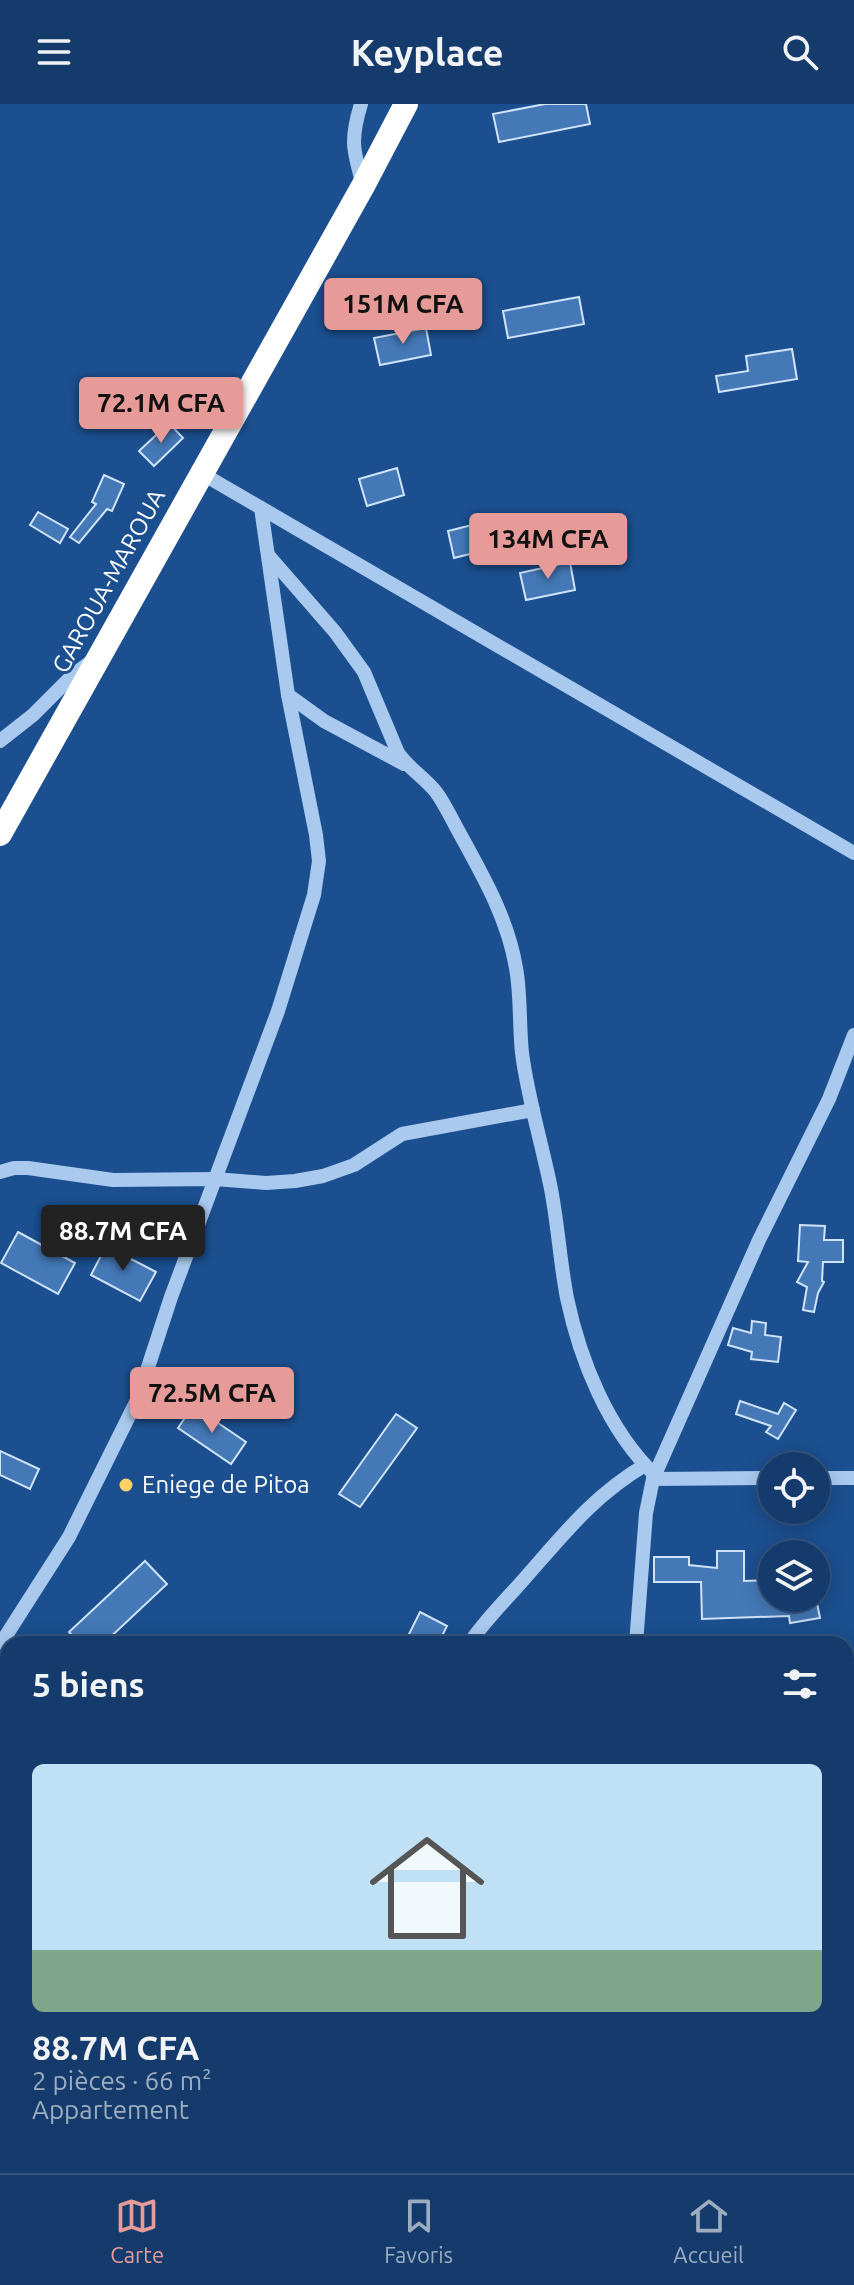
<!DOCTYPE html>
<html lang="fr">
<meta charset="utf-8">
<style>
:root{--surface:#143b6b;--page:#214673;--text:#f1f3f6;--muted:#9dadc1;--line:#33557e;--accent:#e69b98}
body{margin:0;font-family:Ubuntu,sans-serif;background:var(--page);color:var(--text);height:100vh;display:flex;flex-direction:column;font-size:30px;white-space:nowrap}
*{box-sizing:border-box;margin:0}
p{font-size:26px;color:var(--muted)}
.icon{flex:none;width:44px;height:44px;fill:none;stroke:currentColor;stroke-width:2;stroke-linecap:round;stroke-linejoin:round}
.map{position:relative;flex:1;overflow:hidden}
.drawer{position:absolute;left:0px;top:1532px;width:854px;height:538px;display:flex;flex-direction:column;background:var(--surface);border-radius:24px 24px 0 0;box-shadow:0 4px 20px #0003,0 0 0 2px var(--line)}
.drawer>*{flex:none}
.controls{position:absolute;left:758px;top:1348px;display:grid;gap:16px}
.controls a{display:grid;place-items:center;width:72px;height:72px;border-radius:50%;background:var(--surface);box-shadow:0 4px 20px #0003,0 0 0 2px var(--line);font-size:40px}
.price{position:absolute;translate:-50% -68px;padding:0 18px;border-radius:8px;background:var(--accent);color:#111;font-size:26px;line-height:52px;filter:drop-shadow(0 2px 4px #0008)}
.price::after{content:'';position:absolute;left:50%;top:48px;width:24px;height:18px;margin-left:-12px;background:inherit;clip-path:polygon(0 0,100% 0,50% 100%)}
.price.active{background:#222;color:#fff}
ul{padding:0;list-style:none}
li{display:grid;align-content:center;gap:16px;height:424px;padding:0 32px}
li+li{border-top:2px solid var(--line)}
li span{display:grid;place-items:center;height:248px;border-radius:12px;color:#555}
li>.icon{margin-inline-start:auto}
span .icon{width:144px;height:144px;fill:#fffc;stroke-width:1}
li b{font-size:34px}
h2{display:flex;justify-content:space-between;align-items:center;height:96px;padding:0 32px;font-size:34px}
header{display:flex;justify-content:space-between;align-items:center;height:104px;padding:0 32px;background:var(--surface);font-size:36px;font-weight:700}
.dock{display:flex;justify-content:space-around;align-items:center;height:112px;border-top:2px solid var(--line);background:var(--surface);font-size:22px;color:var(--muted)}
.dock a{display:grid;justify-items:center;gap:4px}
.dock .active{color:var(--accent)}
.map>svg:first-child{display:block}
.building{fill:#4478b7;stroke:#cfe3fa;stroke-width:2}
.lines{fill:none;stroke-linecap:round;stroke-linejoin:round}
.minor{stroke:#a9c9ee;stroke-width:14}
.highway{stroke:#fff;stroke-width:24}
.poi-dot{fill:#ffd166;stroke:#1b4f8f;stroke-width:3}
.labels{text-anchor:middle;stroke-width:6;stroke-linejoin:round;paint-order:stroke}
.street-label{font-size:24px;fill:#fff;stroke:#1b4f8f}
.poi-label{font-size:24px;fill:#fff;stroke:#1b4f8f;text-anchor:start}
</style>
<header><svg class="icon" aria-label="menu" viewBox="0 0 24 24"><path d="M4 6h16M4 12h16M4 18h16"/></svg>Keyplace<svg class="icon" aria-label="search" viewBox="0 0 24 24"><circle cx="10" cy="10" r="6"/><path d="M15 15l6 6"/></svg></header>
<div class="map">
<svg width="854" height="2069" viewBox="0 0 854 2069">
<rect width="100%" height="100%" fill="#1b4f8f"/>
<!-- building -->
<g class="building">
<path d="M 545,0 L 586,0 L 590,20 L 499,38 L 493,10 Z"/>
<path d="M 579,193 L 584,220 L 508,234 L 503,207 Z"/>
<path d="M 426,224 L 431,251 L 380,261 L 374,234 Z"/>
<path d="M 792,245 L 797,275 L 719,288 L 716,272 L 748,267 L 746,252 Z"/>
<path d="M 169,319 L 183,334 L 154,362 L 139,347 Z"/>
<path d="M 397,364 L 404,391 L 367,402 L 359,375 Z"/>
<path d="M 104,371 L 124,380 L 112,407 L 107,405 L 79,439 L 70,433 L 96,400 L 92,398 Z"/>
<path d="M 38,408 L 68,425 L 60,439 L 30,421 Z"/>
<path d="M 484,418 L 490,445 L 454,454 L 448,427 Z"/>
<path d="M 570,458 L 575,486 L 526,496 L 520,469 Z"/>
<path d="M 800,1121 L 825,1122 L 824,1136 L 843,1136 L 843,1158 L 823,1158 L 822,1177 L 824,1178 L 818,1189 L 814,1208 L 803,1206 L 807,1183 L 797,1178 L 808,1158 L 798,1157 Z"/>
<path d="M 18,1128 L 75,1159 L 58,1190 L 1,1159 Z"/>
<path d="M 106,1142 L 156,1168 L 140,1197 L 91,1171 Z"/>
<path d="M 752,1217 L 766,1219 L 765,1231 L 781,1233 L 778,1258 L 751,1255 L 752,1248 L 728,1241 L 733,1224 L 751,1229 Z"/>
<path d="M 740,1297 L 778,1310 L 784,1299 L 796,1306 L 778,1335 L 766,1328 L 771,1322 L 736,1310 Z"/>
<path d="M 193,1302 L 246,1338 L 231,1360 L 178,1324 Z"/>
<path d="M 396,1310 L 417,1324 L 360,1403 L 339,1390 Z"/>
<path d="M 0,1347 L 39,1365 L 30,1385 L 0,1371 Z"/>
<path d="M 717,1447 L 744,1447 L 744,1477 L 772,1476 L 772,1494 L 816,1494 L 820,1514 L 790,1519 L 789,1512 L 702,1515 L 701,1478 L 654,1478 L 654,1453 L 689,1453 L 689,1461 L 717,1464 Z"/>
<path d="M 145,1457 L 167,1480 L 103,1540 L 80,1540 L 69,1528 Z"/>
<path d="M 420,1508 L 447,1522 L 438,1540 L 404,1540 Z"/>
</g>
<g class="lines">
<!-- minor -->
<g class="minor">
<path d="M 361,0 C 350,36 353,46 363,81"/>
<path d="M 201,369 L 854,749"/>
<path d="M 268,451 L 335,528 L 364,568 L 398,649 C 408,664 424,673 436,688 C 445,700 452,716 460,730 C 483,772 508,815 516,864 C 521,891 519,921 522,949 C 528,995 542,1040 551,1085 C 558,1121 560,1158 567,1194 C 580,1256 608,1326 655,1371"/>
<path d="M 288,591 L 324,617 L 404,660"/>
<path d="M 0,637 L 33,611 L 73,571 L 93,556"/>
<path d="M 0,1068 L 14,1064 L 28,1064 L 113,1076 L 215,1075 L 266,1079 L 295,1077 L 323,1072 L 354,1061 L 402,1030 L 533,1006"/>
<path d="M 816,1374 L 854,1374"/>
<path d="M 653,1375 L 772,1374"/>
<path d="M 469,1540 C 485,1516 506,1496 525,1474 C 564,1430 593,1392 645,1361"/>
<path d="M 636,1540 L 646,1409 L 653,1375 L 759,1136 L 829,995 L 854,931"/>
<path d="M 0,1541 L 69,1433 L 138,1294 L 171,1193 L 278,907 L 314,791 L 319,757 L 316,731 L 288,591 L 261,404"/>
<path d="M 846,1940 L 854,1940"/>
<path d="M 0,1971 L 3,1948"/>
<path d="M 479,2062 L 492,2066 L 512,2062"/>
<path d="M 246,2069 L 246,2062"/>
<path d="M 603,2069 L 603,2062"/>
</g>
<!-- highway -->
<path class="highway" d="M 0,730 L 363,82 L 406,0"/>
</g>
<!-- markers -->
<circle class="poi-dot" cx="126" cy="1381" r="8"/>
<g class="labels">
<!-- street labels -->
<g class="street-label">
<text transform="translate(109 477) rotate(-61)" y="8">GAROUA-MAROUA</text>
</g>
<!-- poi labels -->
<g class="poi-label">
<text x="142" y="1389">Eniege de Pitoa</text>
</g>
</g>
</svg>
<div class="controls">
<a><svg class="icon" aria-label="locate" viewBox="0 0 24 24"><circle cx="12" cy="12" r="6"/><path d="M12 2v4M12 18v4M2 12h4M18 12h4"/></svg></a>
<a><svg class="icon" aria-label="layers" viewBox="0 0 24 24"><path d="M12 4l9 5-9 5-9-5zM3 14l9 5 9-5"/></svg></a>
</div>
<b class="price" style="left:403px;top:242px">151M CFA</b>
<b class="price" style="left:161px;top:341px">72.1M CFA</b>
<b class="price" style="left:548px;top:477px">134M CFA</b>
<b class="price active" style="left:123px;top:1169px">88.7M CFA</b>
<b class="price" style="left:212px;top:1331px">72.5M CFA</b>
<section class="drawer">
<h2>5 biens<svg class="icon" aria-label="filters" viewBox="0 0 24 24"><path d="M4 7h16M4 17h16"/><circle cx="9" cy="7" r="2"/><circle cx="15" cy="17" r="2"/></svg></h2>
<ul>
<li><span style="background:linear-gradient(#bfe0f5 75%,#7fa58c 0)"><svg class="icon" aria-label="home" viewBox="0 0 24 24"><path d="M3 11l9-7 9 7M6 9v11h12V9"/></svg></span><div><b>88.7M CFA</b><p>2 pièces · 66 m²</p><p>Appartement</p></div></li>
</ul>
</section>
</div>
<nav class="dock">
<a class="active"><svg class="icon" aria-label="map" viewBox="0 0 24 24"><path d="M3 6l6-2 6 2 6-2v14l-6 2-6-2-6 2zM9 4v14M15 6v14"/></svg>Carte</a>
<a><svg class="icon" aria-label="saved" viewBox="0 0 24 24"><path d="M7 4h10v16l-5-4-5 4z"/></svg>Favoris</a>
<a><svg class="icon" aria-label="home" viewBox="0 0 24 24"><path d="M3 11l9-7 9 7M6 9v11h12V9"/></svg>Accueil</a>
</nav>
